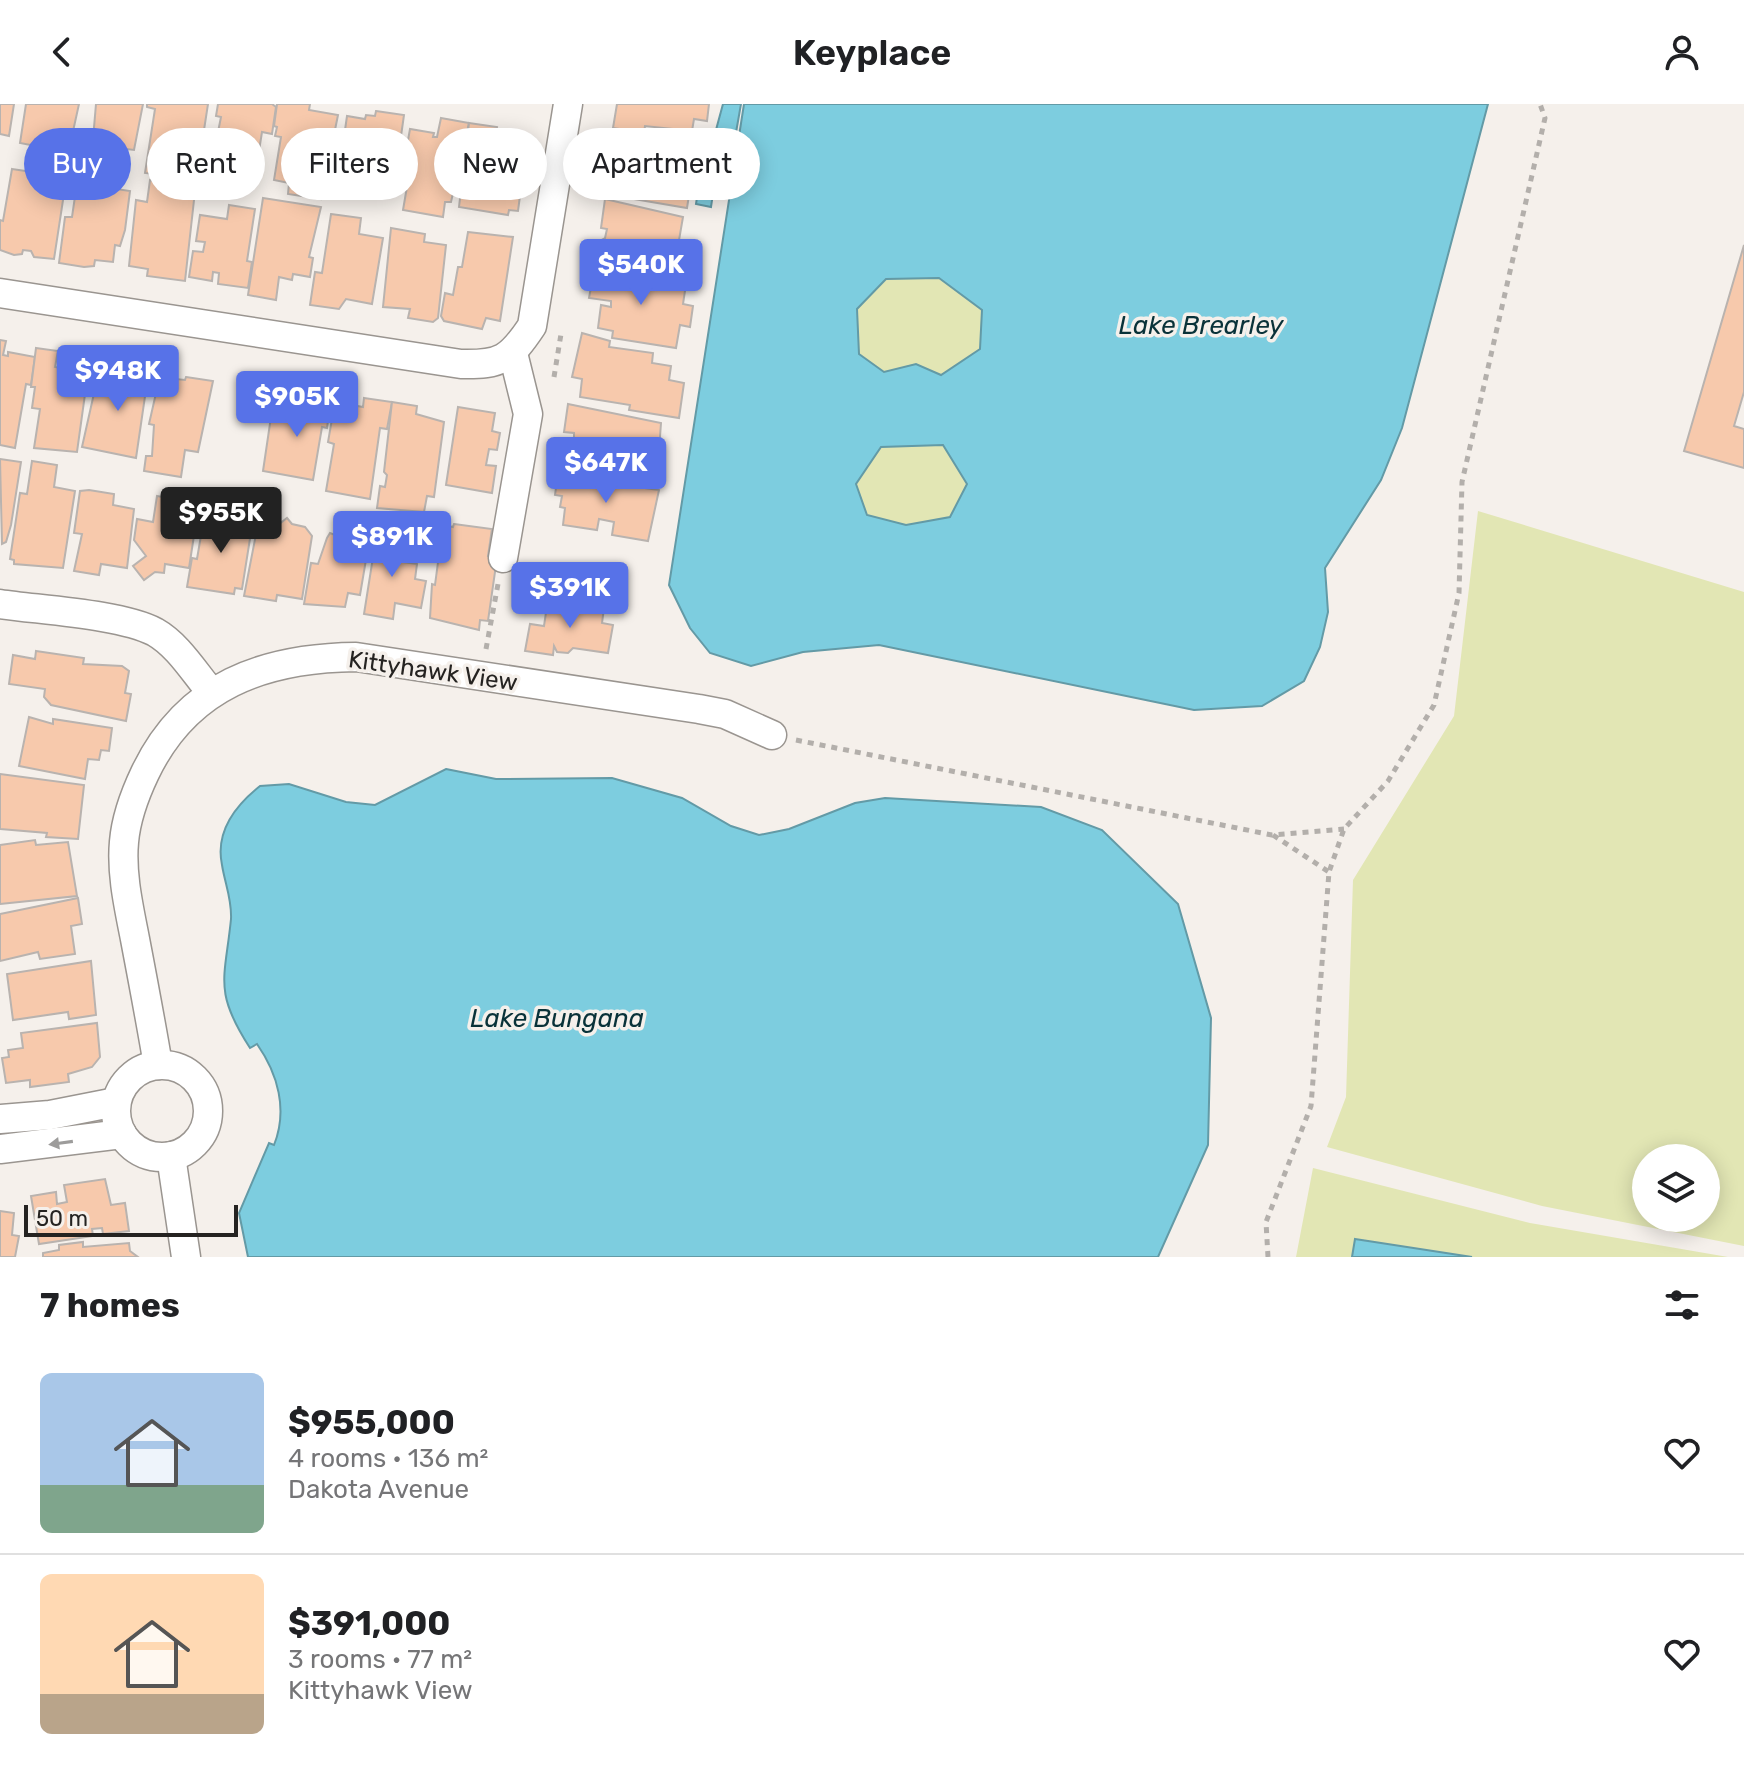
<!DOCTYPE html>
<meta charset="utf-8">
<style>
:root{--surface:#fff;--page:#f6f6f6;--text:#202124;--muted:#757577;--line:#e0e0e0;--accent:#5772e8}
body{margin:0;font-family:Rubik,sans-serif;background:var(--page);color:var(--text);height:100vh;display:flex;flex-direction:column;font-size:30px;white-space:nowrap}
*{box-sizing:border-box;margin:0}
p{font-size:26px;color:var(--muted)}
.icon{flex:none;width:44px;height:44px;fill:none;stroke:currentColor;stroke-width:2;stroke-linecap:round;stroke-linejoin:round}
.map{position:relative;height:1153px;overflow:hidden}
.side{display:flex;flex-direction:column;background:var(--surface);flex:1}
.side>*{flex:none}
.top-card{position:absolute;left:24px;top:24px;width:800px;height:72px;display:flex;gap:16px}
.controls{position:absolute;left:1632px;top:1040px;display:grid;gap:16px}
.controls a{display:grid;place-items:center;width:88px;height:88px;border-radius:50%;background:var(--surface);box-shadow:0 4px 20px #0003;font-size:40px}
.scale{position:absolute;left:24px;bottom:20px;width:214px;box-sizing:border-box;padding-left:8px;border:4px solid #252321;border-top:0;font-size:22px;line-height:28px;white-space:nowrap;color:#252321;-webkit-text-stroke:6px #f5f0eb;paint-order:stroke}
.price{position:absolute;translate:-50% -68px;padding:0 18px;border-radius:8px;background:var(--accent);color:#fff;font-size:26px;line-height:52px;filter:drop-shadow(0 2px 4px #0008)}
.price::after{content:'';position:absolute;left:50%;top:48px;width:24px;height:18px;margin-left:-12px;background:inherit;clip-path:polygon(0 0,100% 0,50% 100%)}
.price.active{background:#222;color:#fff}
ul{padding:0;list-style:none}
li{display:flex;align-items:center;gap:24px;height:200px;padding:0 40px}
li+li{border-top:2px solid var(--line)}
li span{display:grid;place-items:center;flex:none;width:224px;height:160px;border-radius:12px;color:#555}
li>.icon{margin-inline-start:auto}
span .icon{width:96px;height:96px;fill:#fffc;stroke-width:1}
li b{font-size:34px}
h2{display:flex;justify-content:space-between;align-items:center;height:96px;padding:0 40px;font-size:34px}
.chip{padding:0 28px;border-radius:36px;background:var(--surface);box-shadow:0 4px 20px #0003;font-size:28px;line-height:72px}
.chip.active{background:var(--accent);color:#fff}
header{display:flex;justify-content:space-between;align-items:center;height:104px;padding:0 40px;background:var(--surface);font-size:36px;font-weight:600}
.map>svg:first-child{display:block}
.green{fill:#e2e6b4;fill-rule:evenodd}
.water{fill:#7dcddf;stroke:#639aa6;stroke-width:2;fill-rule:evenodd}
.building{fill:#f7c9ac;stroke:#b9b3af;stroke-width:2}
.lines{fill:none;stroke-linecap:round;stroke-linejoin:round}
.street-casing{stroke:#9a9590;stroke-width:31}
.path{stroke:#b3afab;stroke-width:5;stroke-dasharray:6 6;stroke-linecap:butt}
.street{stroke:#fff;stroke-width:28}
.oneway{fill:#9d9c9b}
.labels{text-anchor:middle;stroke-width:7;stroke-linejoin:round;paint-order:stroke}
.street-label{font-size:24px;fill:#252321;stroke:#f5f0eb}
.water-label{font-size:26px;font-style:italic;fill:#093239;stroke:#f5f0eb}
</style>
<header><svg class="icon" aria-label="back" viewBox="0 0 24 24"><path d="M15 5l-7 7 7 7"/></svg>Keyplace<svg class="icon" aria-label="person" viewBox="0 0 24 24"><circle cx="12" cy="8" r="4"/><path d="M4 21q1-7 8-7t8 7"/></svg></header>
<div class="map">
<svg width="1744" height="1153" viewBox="0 0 1744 1153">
<rect width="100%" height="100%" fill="#f5f0eb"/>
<!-- green -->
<g class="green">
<path d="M 939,174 L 982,206 L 981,244 L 941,271 L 916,260 L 884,268 L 859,250 L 857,205 L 887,175 Z"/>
<path d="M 944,341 L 967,380 L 950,413 L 906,421 L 867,411 L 856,380 L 881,343 Z"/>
<path d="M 1478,407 L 1744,488 L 1744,1142 L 1542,1102 L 1327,1043 L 1346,993 L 1353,776 L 1454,612 ZM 1646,1054 L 1706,1054 L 1706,1114 L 1646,1114 Z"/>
<path d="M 1313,1064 L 1530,1119 L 1728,1153 L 1296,1153 Z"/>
</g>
<!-- water -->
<g class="water">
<path d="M 723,0 L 741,0 L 734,40 L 713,37 Z"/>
<path d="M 744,0 L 1488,0 L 1402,324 L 1381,376 L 1325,464 L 1328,508 L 1320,543 L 1304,577 L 1262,602 L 1194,606 L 879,541 L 803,548 L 751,562 L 710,549 L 690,524 L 669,481 ZM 939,174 L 982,206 L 980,245 L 941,271 L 916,260 L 884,268 L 859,250 L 857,205 L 886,175 ZM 943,341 L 967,380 L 950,413 L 906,421 L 867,411 L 856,380 L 881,343 Z"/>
<path d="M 703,54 L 718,56 L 711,103 L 696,100 Z"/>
<path d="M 446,665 L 496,675 L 612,674 L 682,694 L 731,722 L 759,731 L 789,725 L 855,699 L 885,694 L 1041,703 L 1102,726 L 1178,800 L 1211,914 L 1208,1041 L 1158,1153 L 248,1153 L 239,1109 L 269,1039 L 274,1041 C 288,1006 278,970 257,940 L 250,944 C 213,887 225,875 231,815 C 232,795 225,780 222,761 C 215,728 236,701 260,682 L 289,680 L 346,698 L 375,701 Z"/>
<path d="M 1355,1135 L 1472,1153 L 1352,1153 Z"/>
</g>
<!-- building -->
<g class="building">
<path d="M 0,0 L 14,0 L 9,32 L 0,30 Z"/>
<path d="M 26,0 L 79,0 L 70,41 L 55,41 L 53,51 L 36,48 L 36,42 L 20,39 Z"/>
<path d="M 96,0 L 143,0 L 134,46 L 111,43 L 109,50 L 92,47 Z"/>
<path d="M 147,0 L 208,0 L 198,65 L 177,62 L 175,73 L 145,69 L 155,5 L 147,3 Z"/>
<path d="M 218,0 L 272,0 L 276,3 L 272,30 L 262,28 L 256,66 L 248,72 L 238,71 L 236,82 L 205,77 L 212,32 L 217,33 L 221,13 L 216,12 Z"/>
<path d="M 277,0 L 310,0 L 309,6 L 338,11 L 321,95 L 288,90 L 289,79 L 274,76 L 281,33 L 275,32 L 277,23 L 274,22 Z"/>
<path d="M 617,0 L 709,0 L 707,17 L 694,15 L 692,27 L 645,22 L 644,29 L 613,24 Z"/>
<path d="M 376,7 L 404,11 L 400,39 L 395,38 L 385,89 L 337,82 L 347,12 L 365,15 L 366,11 L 375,12 Z"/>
<path d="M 441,14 L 469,19 L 451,98 L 445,98 L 443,113 L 403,106 L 409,71 L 402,70 L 410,25 L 434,29 L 433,33 L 437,33 Z"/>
<path d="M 469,19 L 497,23 L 495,35 L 521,44 L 516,88 L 512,90 L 520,92 L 518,107 L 509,106 L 508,111 L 459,103 Z"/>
<path d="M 609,26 L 628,29 L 627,36 L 696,48 L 693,61 L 700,62 L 695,92 L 689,91 L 687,104 L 610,91 L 613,68 L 625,69 L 626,61 L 604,58 Z"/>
<path d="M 12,65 L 46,70 L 44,80 L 65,83 L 54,155 L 34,153 L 31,147 L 23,146 L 22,150 L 14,151 L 0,146 L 0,116 L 3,117 Z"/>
<path d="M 150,76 L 195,87 L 185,177 L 147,172 L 148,165 L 129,162 L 136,96 L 147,98 Z"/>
<path d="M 77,79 L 130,87 L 125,126 L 120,142 L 115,141 L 113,158 L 95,156 L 94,162 L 84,163 L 59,159 L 65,113 L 72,113 Z"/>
<path d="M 263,94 L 321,103 L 309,153 L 313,154 L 310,173 L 293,170 L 292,176 L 279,173 L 276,196 L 248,191 Z"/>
<path d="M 605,95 L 683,113 L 678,142 L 700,145 L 695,178 L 600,163 L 596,158 L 600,137 L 605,134 L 607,125 L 601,124 Z"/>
<path d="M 229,101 L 255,105 L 247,157 L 252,158 L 248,184 L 218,180 L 219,169 L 213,168 L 212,177 L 189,173 L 193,147 L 203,148 L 205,138 L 196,137 L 200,111 L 227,115 Z"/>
<path d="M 331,110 L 361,114 L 359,130 L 383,134 L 372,200 L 346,195 L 339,205 L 310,201 L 315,168 L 322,169 Z"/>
<path d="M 391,124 L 425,130 L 424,138 L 446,141 L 438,214 L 433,218 L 408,214 L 410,205 L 383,203 Z"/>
<path d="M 468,128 L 513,133 L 500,217 L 486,214 L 482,225 L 444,217 L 441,212 L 445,189 L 453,191 L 458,163 L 462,163 Z"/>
<path d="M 1744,141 L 1744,288 L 1734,322 L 1744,325 L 1744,364 L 1684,347 Z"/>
<path d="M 595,162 L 686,180 L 683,200 L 693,202 L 690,223 L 680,221 L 676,244 L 612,234 L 613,227 L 598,224 L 601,201 L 611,203 L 611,197 L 589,194 Z"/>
<path d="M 582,229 L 610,237 L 609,243 L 653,249 L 652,259 L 671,262 L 669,276 L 684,279 L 679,314 L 629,306 L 630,301 L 580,293 L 582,275 L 572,273 Z"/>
<path d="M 0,236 L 6,237 L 3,251 L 8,252 L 8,248 L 35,253 L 31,281 L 26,280 L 15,344 L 0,341 Z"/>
<path d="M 36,244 L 58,247 L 55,263 L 67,265 L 69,254 L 94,258 L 91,284 L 86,283 L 77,348 L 34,344 L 40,305 L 32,304 L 35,283 L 31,283 Z"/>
<path d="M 127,259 L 149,265 L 136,354 L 82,343 L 95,285 L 101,286 L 103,273 L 118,276 L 120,260 Z"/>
<path d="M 186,273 L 213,277 L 198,348 L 185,346 L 181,373 L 144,367 L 146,352 L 152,352 L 154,321 L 149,320 L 159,276 L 175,279 L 176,275 L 185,276 Z"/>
<path d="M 305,291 L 331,295 L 327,324 L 322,323 L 313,376 L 263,367 L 272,306 L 292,313 L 294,301 L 303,303 Z"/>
<path d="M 364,294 L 392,298 L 387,325 L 380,324 L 370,395 L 326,387 L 334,340 L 328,338 L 335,298 L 363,303 Z"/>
<path d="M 392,298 L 417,302 L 416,310 L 444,318 L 434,393 L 427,392 L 424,408 L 377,404 L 380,382 L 385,383 L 387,371 L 384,368 Z"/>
<path d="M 568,300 L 661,319 L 657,373 L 591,363 L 591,359 L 574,356 L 574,329 L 564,328 Z"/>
<path d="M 458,303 L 495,309 L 492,327 L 500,329 L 497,346 L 489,345 L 486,361 L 496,362 L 492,389 L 446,381 Z"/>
<path d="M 0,355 L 21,358 L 11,421 L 6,438 L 2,440 Z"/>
<path d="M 32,357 L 57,361 L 54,383 L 75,387 L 63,464 L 14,460 L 14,456 L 10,455 L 20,389 L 27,390 Z"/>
<path d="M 559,363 L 588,368 L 586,376 L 659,386 L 648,437 L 612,431 L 614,418 L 599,415 L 597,426 L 563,421 L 565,404 L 560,403 L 562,392 L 555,391 Z"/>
<path d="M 89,386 L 114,390 L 113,401 L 134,405 L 127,464 L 101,460 L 99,471 L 74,467 L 82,430 L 74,429 L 80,387 Z"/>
<path d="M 157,392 L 180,396 L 177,415 L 186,417 L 185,423 L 195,425 L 189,464 L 165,460 L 164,469 L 155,468 L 144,476 L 133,462 L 146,452 L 134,436 L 137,415 L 153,418 Z"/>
<path d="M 212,408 L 223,409 L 229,417 L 247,416 L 252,422 L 242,485 L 235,484 L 234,490 L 187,483 L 192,454 L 197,455 L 204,414 Z"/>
<path d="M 287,414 L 292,420 L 305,423 L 312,432 L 302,495 L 277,491 L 276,497 L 244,492 L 257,425 L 260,425 L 261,418 L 278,421 Z"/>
<path d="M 454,420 L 492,425 L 488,452 L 497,454 L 488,517 L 480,516 L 479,526 L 430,514 L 432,480 L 435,481 L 443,421 L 453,423 Z"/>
<path d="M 336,426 L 370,432 L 360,491 L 348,489 L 345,503 L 304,500 L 311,459 L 318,460 L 327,434 L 330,429 L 335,431 Z"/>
<path d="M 377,428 L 406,433 L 402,458 L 417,460 L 415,475 L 426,477 L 421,504 L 395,499 L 393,515 L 364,510 Z"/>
<path d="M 548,495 L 604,504 L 602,519 L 613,521 L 608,549 L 573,544 L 568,549 L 557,548 L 554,542 L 553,551 L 525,547 L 530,520 L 544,522 Z"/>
<path d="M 36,547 L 84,554 L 83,560 L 122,562 L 129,567 L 125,589 L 131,590 L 126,617 L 51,601 L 44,593 L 45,585 L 9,580 L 13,551 L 35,555 Z"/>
<path d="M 29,613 L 53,620 L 53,615 L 112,624 L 109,647 L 101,646 L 99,656 L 88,655 L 85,675 L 19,662 Z"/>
<path d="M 0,670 L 84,681 L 78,735 L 46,733 L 47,729 L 0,725 Z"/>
<path d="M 35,736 L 36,741 L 68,738 L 77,792 L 0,800 L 0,741 Z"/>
<path d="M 78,794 L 82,820 L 71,822 L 75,850 L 40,855 L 38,848 L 0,857 L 0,810 Z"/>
<path d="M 91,857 L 96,911 L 69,915 L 68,908 L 13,916 L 7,870 Z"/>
<path d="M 97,919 L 100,953 L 92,963 L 68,970 L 69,978 L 30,983 L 30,976 L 6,979 L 2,954 L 9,953 L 8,946 L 23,944 L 21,929 Z"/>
<path d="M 105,1075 L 111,1101 L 125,1099 L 129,1127 L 103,1130 L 102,1124 L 92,1125 L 93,1132 L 39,1140 L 31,1092 L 56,1088 L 57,1100 L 67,1098 L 64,1081 Z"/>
<path d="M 0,1107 L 14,1109 L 12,1131 L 19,1132 L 15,1153 L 0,1153 Z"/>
<path d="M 83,1138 L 83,1143 L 129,1139 L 130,1147 L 138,1153 L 43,1153 L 43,1149 L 59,1146 L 59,1141 Z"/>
</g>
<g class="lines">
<!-- street casing -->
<g class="street-casing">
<g id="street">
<path d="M 0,189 L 461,260 C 501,261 510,255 532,222 L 568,0"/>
<path d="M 503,454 L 528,310 L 513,249"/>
<path d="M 0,500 C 40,506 121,510 155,528 C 178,541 194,568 211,588"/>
<path d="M 158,961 C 151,919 143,877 135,835 C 129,804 121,770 124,738 C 126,714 135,690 145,669 C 187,581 264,554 356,553 L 699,605 L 725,610 L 772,631"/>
<circle cx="162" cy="1007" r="46"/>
<path d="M 0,1015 L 50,1011 L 116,998"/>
<path d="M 0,1045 L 122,1030"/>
<path d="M 171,1052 L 186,1153"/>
</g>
</g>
<!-- path -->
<g class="path">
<path d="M 554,273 L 561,230"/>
<path d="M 486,545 L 498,480"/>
<path d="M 796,636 L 1272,731 L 1344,725"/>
<path d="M 1273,731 L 1329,768"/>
<path d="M 1268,1153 L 1266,1118 L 1311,1002 L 1329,768 L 1344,725 L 1388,677 L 1434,601 L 1459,489 L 1462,378 L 1545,14 L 1540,0"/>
</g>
<!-- street -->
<use href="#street" class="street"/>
</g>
<!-- one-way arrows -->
<defs><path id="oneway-solid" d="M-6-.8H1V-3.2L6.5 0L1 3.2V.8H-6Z" transform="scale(2)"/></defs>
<use class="oneway" href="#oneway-solid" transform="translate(61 1039) rotate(172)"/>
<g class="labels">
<!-- street labels -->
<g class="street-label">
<text transform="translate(433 567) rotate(8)" y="8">Kittyhawk View</text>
</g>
<!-- water labels -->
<g class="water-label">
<text x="1201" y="230">Lake Brearley</text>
<text x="557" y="923">Lake Bungana</text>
</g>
</g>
</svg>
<div class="controls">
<a><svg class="icon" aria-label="layers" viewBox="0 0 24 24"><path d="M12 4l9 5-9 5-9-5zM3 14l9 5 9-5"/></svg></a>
</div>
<div class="scale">50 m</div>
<b class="price" style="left:641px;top:203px">$540K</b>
<b class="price" style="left:118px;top:309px">$948K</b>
<b class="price" style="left:297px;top:335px">$905K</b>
<b class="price" style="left:606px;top:401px">$647K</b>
<b class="price active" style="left:221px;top:451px">$955K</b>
<b class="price" style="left:392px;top:475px">$891K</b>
<b class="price" style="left:570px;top:526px">$391K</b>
<div class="top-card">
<a class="chip active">Buy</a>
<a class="chip">Rent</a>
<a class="chip">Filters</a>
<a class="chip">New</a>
<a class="chip">Apartment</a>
</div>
</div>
<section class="side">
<h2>7 homes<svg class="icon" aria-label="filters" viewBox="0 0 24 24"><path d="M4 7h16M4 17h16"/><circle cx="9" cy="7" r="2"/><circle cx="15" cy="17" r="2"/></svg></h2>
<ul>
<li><span style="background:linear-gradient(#a9c7e8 70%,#7fa58c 0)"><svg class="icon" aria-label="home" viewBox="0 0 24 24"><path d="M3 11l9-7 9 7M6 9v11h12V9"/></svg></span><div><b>$955,000</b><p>4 rooms · 136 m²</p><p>Dakota Avenue</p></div><svg class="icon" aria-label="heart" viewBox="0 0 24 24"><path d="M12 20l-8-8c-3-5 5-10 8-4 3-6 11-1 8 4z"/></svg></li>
<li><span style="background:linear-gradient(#ffd9b3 75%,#b9a48a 0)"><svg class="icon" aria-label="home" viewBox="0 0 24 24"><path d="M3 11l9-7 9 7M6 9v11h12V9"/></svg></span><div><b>$391,000</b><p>3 rooms · 77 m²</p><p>Kittyhawk View</p></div><svg class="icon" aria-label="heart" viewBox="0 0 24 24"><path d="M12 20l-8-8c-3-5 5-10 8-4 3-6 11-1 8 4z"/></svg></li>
</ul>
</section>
